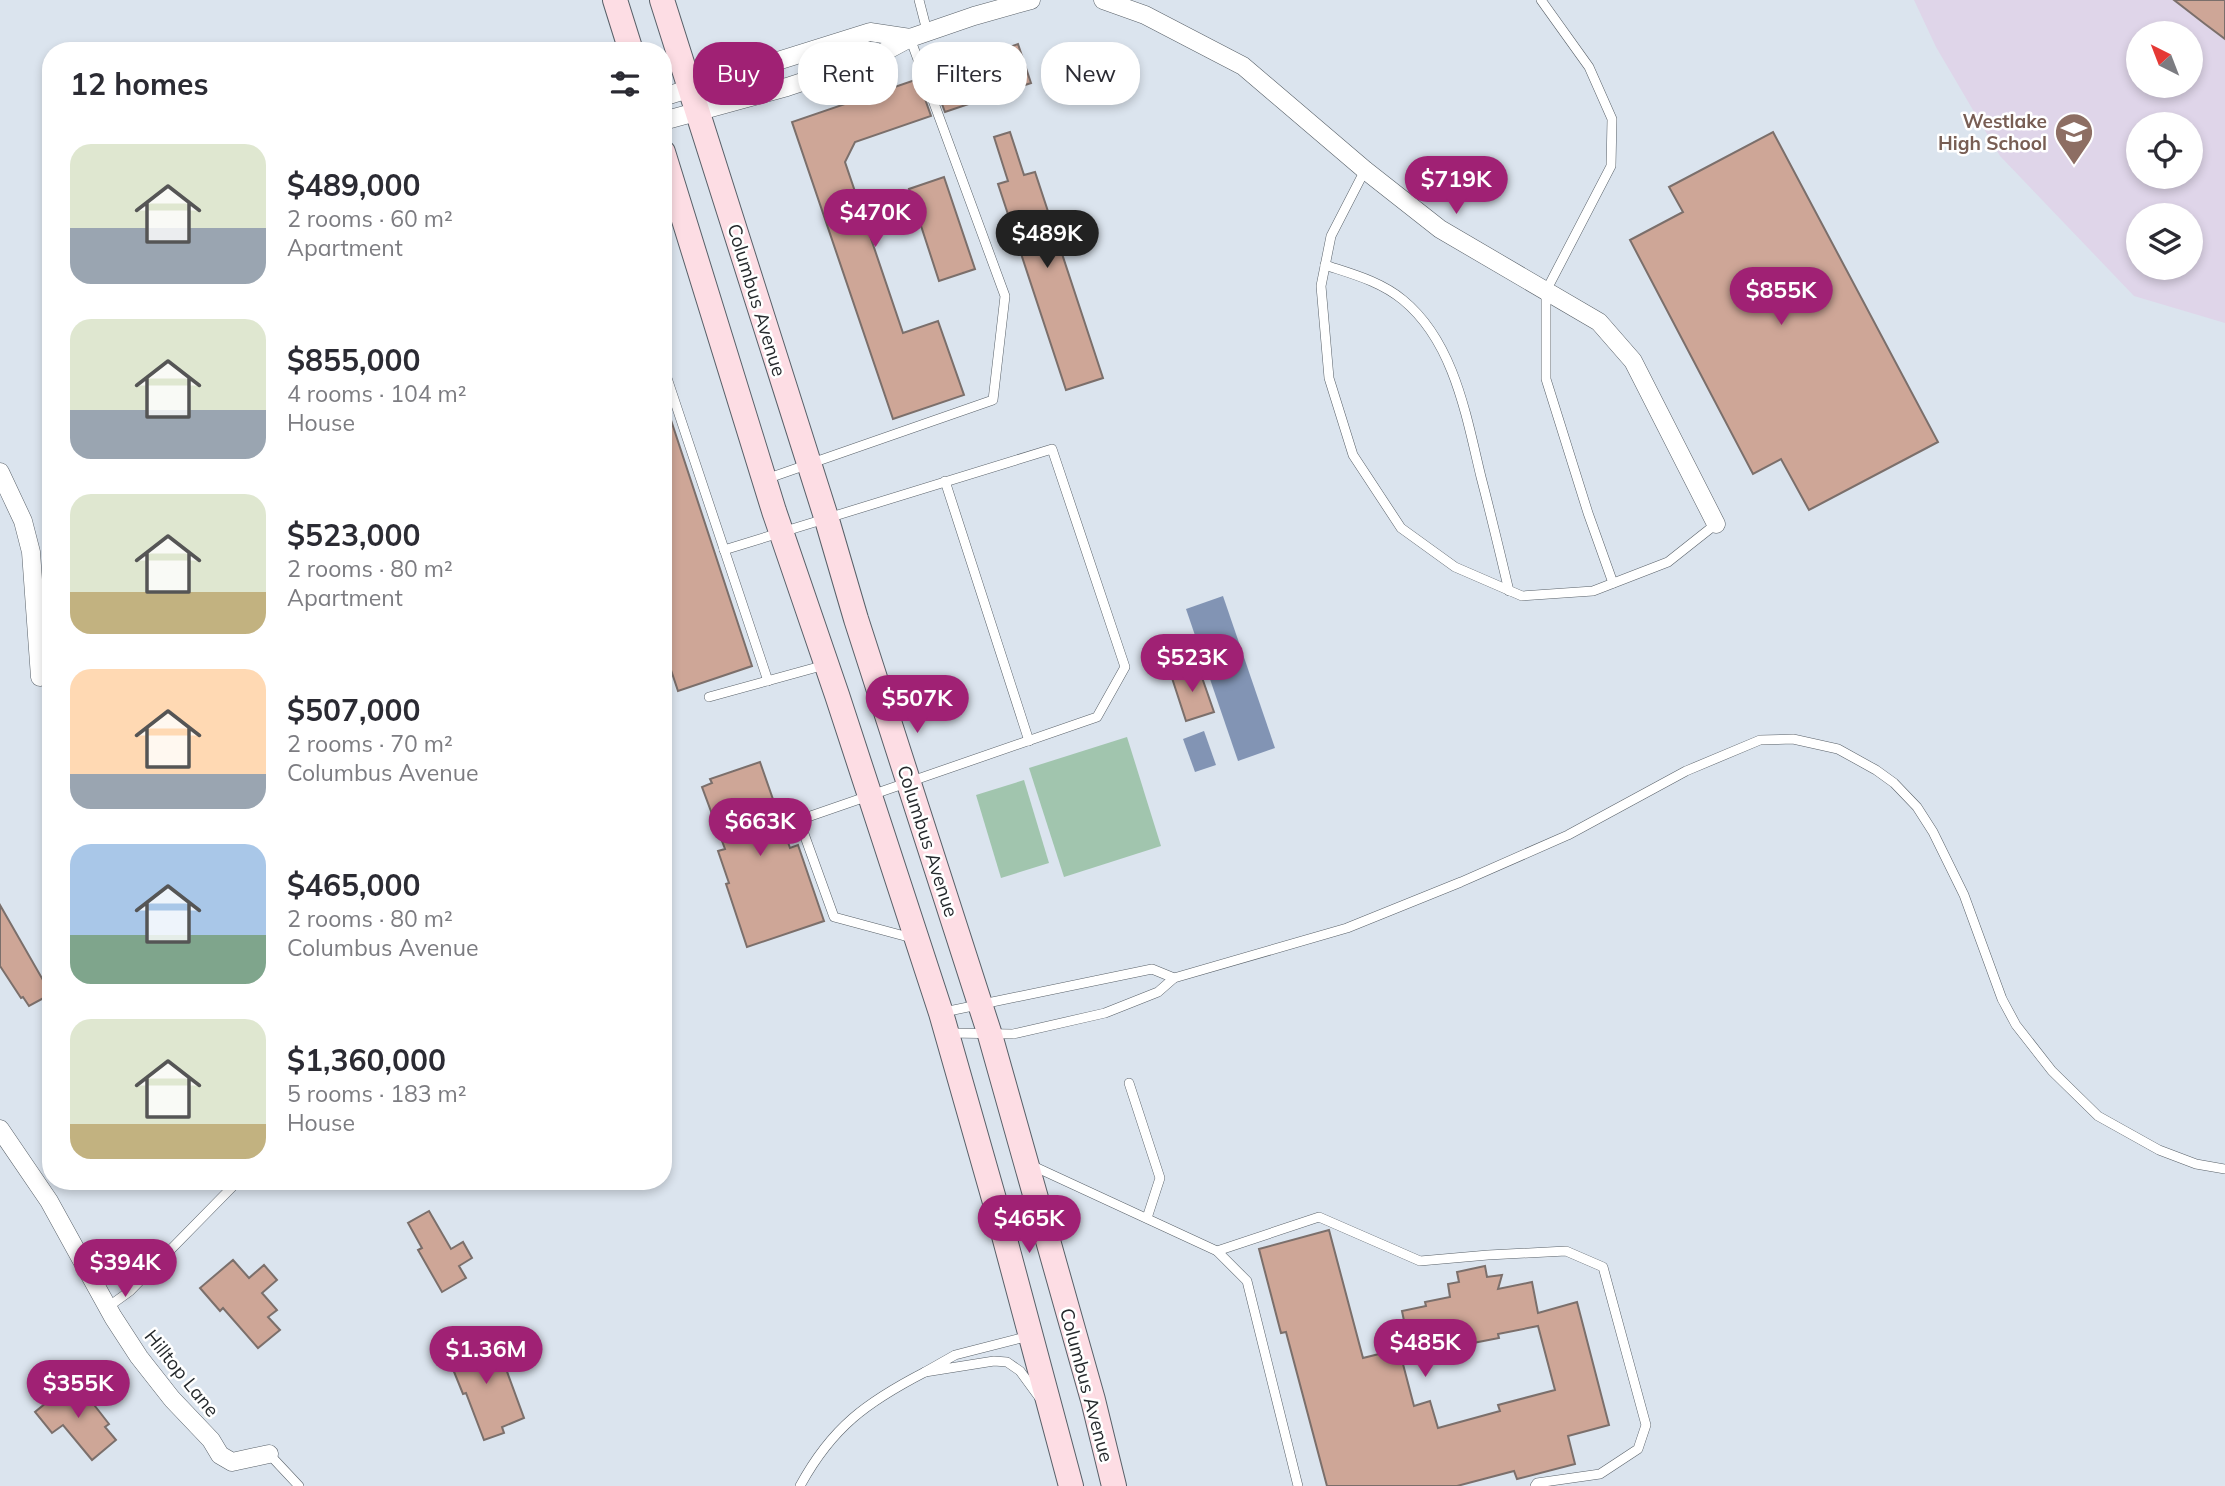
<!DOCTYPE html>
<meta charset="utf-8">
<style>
:root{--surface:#fff;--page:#f7f7f7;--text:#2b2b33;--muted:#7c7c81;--accent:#a02174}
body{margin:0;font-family:Mulish,sans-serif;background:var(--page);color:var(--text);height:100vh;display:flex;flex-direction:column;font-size:26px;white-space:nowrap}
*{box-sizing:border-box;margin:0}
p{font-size:23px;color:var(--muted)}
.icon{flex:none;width:38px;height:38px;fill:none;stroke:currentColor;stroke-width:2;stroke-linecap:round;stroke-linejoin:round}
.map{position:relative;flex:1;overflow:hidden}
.sheet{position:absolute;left:42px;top:42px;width:630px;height:1148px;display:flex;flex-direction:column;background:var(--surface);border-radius:28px;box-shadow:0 4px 10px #0003}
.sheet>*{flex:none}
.top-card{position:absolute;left:693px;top:42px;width:665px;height:63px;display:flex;gap:14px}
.needle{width:46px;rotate:318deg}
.fabs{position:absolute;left:2126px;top:21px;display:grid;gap:14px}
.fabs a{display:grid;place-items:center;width:77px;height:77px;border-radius:50%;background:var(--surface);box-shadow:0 4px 10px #0003;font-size:35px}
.price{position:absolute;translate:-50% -60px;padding:0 16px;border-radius:24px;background:var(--accent);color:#fff;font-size:23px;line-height:46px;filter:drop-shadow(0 2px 4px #0008)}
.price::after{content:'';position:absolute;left:50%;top:42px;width:21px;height:16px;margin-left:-10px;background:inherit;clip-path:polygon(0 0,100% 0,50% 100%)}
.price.current{background:#222;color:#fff}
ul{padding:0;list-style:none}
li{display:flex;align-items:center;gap:21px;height:175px;padding:0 28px}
li span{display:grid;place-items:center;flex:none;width:196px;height:140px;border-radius:21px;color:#555}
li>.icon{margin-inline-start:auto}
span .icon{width:84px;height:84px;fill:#fffc;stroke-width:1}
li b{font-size:30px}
h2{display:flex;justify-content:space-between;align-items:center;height:84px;padding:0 28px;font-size:30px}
.chip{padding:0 24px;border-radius:28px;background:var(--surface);box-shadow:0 4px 10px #0003;font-size:24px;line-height:63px}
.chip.current{background:var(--accent);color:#fff}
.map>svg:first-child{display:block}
.education{fill:#dfd5e9;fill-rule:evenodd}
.green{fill:#a1c5ae}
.water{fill:#8294b4}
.building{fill:#cea697;stroke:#7b6f6b;stroke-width:2}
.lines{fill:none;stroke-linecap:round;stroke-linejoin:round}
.lane-casing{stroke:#586068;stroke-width:10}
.street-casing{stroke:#586068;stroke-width:19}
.secondary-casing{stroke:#586068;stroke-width:26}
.lane{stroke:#fff;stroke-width:9}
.street{stroke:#fff;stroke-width:18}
.secondary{stroke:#fddde4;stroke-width:24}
.labels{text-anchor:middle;stroke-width:5;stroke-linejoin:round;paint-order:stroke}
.education-label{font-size:19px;font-weight:bold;fill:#785e54;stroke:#fff;text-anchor:end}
.street-label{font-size:19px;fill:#25292c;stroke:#fff}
</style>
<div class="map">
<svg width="2225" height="1486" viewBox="0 0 2225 1486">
<rect width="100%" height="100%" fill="#dbe4ee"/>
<!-- education -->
<path class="education" d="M 1914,0 L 2225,0 L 2225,323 L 2134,296 L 2000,156 L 1936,47 ZM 2138,33 L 2191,33 L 2191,86 L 2138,86 ZM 2138,124 L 2191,124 L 2191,177 L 2138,177 ZM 2138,215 L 2191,215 L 2191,268 L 2138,268 Z"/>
<!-- green -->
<g class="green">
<path d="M 1127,737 L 1161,846 L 1064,877 L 1029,768 Z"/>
<path d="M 1024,780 L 1049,863 L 1001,878 L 976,795 Z"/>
</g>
<!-- water -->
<g class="water">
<path d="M 1223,596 L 1275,748 L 1238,761 L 1186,609 Z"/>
<path d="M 1204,731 L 1216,765 L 1195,772 L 1183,739 Z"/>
</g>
<!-- building -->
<g class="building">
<path d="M 2174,0 L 2225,0 L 2225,39 L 2205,24 Z"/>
<path d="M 1018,44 L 1031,83 L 945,112 L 931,75 Z"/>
<path d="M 918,79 L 931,116 L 855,142 L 845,162 L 903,333 L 938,321 L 964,395 L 893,419 L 792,122 Z"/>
<path d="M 1010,132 L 1024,175 L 1035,172 L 1103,378 L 1066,390 L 998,184 L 1008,181 L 994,137 Z"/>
<path d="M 1773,132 L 1938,442 L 1809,510 L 1781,459 L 1753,474 L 1630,240 L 1683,212 L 1669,187 Z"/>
<path d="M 944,177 L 975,269 L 939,281 L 909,189 Z"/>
<path d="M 667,408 L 752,666 L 678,691 L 663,646 L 663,409 Z"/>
<path d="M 1198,666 L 1214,712 L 1186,721 L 1171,675 Z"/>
<path d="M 760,762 L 790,848 L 798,845 L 824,921 L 747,947 L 726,884 L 729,883 L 718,851 L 725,849 L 702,787 L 712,783 L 710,779 Z"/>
<path d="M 0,905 L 51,994 L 29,1006 L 23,997 L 21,998 L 0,966 Z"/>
<path d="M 429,1211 L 451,1249 L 463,1242 L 472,1258 L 459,1266 L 466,1278 L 442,1292 L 418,1250 L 422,1248 L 408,1223 Z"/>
<path d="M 1329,1230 L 1363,1358 L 1399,1349 L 1414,1406 L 1430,1401 L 1438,1428 L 1500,1411 L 1498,1405 L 1555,1390 L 1538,1326 L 1498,1334 L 1499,1338 L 1473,1343 L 1472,1338 L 1410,1350 L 1402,1311 L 1426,1306 L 1425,1302 L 1450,1297 L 1448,1284 L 1459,1282 L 1457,1272 L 1485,1266 L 1487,1277 L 1502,1275 L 1498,1289 L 1532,1282 L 1538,1313 L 1577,1302 L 1609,1425 L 1568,1436 L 1575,1464 L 1517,1479 L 1514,1471 L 1457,1486 L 1327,1486 L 1286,1332 L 1281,1333 L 1259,1249 Z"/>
<path d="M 233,1260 L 249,1278 L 264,1265 L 277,1280 L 262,1293 L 277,1310 L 268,1317 L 280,1330 L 258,1348 L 223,1308 L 220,1311 L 200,1288 Z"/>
<path d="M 488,1336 L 492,1346 L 498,1347 L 524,1418 L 502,1427 L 504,1433 L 484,1440 L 466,1393 L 463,1394 L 446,1352 Z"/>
<path d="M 77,1383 L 109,1424 L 105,1427 L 116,1440 L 92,1460 L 63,1425 L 52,1433 L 35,1412 L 57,1394 L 59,1398 Z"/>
</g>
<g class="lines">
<!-- lane casing -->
<g class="lane-casing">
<g id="lane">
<path d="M 919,0 L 927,31"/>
<path d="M 1541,0 L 1589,67 L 1612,119 L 1611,166 L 1546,291 L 1546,379 L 1588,513 L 1613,583"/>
<path d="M 1365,170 L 1331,236 L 1321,286 L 1329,378 L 1353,455 L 1401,528 L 1455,567 L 1522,596 L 1593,591 L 1668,562 L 1716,524"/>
<path d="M 1325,265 C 1352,274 1380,281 1403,300 C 1454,342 1466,415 1481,477 C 1491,515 1500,553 1509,591"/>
<path d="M 663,366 L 768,681"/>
<path d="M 766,479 L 993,400 L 1005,296 L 910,38"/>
<path d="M 945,481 L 1029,741"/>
<path d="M 724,550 L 1052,449 L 1125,667 L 1097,717 L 799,820 L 834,917 L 912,938"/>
<path d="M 709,697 L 825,665"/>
<path d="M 944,1012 L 1152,969 L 1174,978"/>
<path d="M 948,1033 L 1013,1034 L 1105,1013 L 1158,992 L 1174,978 L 1347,928 L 1461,882 L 1568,835 L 1686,771 L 1760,740 L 1793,739 L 1838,749 L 1876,770 L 1894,783 L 1917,807 L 1933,832 L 1964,895 L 2002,999 L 2016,1025 L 2052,1071 L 2098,1116 L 2159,1150 L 2196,1164 L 2225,1169"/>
<path d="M 1129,1083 L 1160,1178 L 1147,1218"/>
<path d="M 1033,1166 L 1217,1251 L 1247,1281 L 1298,1486"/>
<path d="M 1217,1251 L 1319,1217 L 1420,1261 L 1488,1255 L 1566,1251 L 1603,1267 L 1646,1425 L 1638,1449 L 1600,1474 L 1537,1483 L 1535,1486"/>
<path d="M 108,1307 L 130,1291 L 238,1181"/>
<path d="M 1029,1336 L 955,1355 L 925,1372 L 994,1361 L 1007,1362 L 1020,1371 L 1039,1397"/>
<path d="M 269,1454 L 299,1486"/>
<path d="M 800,1486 C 832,1427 867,1402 925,1372"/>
</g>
</g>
<!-- street casing -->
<g class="street-casing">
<g id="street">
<path d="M 1103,0 L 1145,15 L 1243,66 L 1365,170 L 1440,229 L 1599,322 L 1633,361 L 1716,524"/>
<path d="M 910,38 L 974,16 L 1031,0"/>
<path d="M 663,97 L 870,32 L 910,38 L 869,60 L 787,87 L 663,121"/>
<path d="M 0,472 L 23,521 L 31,552 L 40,677"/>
<path d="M 0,1129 L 49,1201 L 113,1317 L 139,1357 L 172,1399 L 211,1440 L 220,1455 L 232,1462 L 269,1454"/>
</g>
</g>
<!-- secondary casing -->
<g class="secondary-casing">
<g id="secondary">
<path d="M 615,0 L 631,51"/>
<path d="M 662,0 L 827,520 L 856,619 L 990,1035 L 1093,1400 L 1114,1486"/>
<path d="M 663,152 L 774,511 L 837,695 L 941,1013 L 996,1206 L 1071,1486"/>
</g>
</g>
<!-- lane -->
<use href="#lane" class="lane"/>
<!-- street -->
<use href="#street" class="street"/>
<!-- secondary -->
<use href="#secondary" class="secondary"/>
</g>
<!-- icons -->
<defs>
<g id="school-pin" transform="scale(2.0125)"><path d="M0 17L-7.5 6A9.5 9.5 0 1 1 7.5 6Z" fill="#8d6e63" stroke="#fff"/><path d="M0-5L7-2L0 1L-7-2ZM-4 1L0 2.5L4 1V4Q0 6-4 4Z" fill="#fff"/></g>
</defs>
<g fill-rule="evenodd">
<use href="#school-pin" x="2074" y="132"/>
</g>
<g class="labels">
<!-- education labels -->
<g class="education-label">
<text x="2047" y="128">Westlake<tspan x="2047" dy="22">High School</tspan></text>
</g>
<!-- street labels -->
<g class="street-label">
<text transform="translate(757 300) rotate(73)" y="7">Columbus Avenue</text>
<text transform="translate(928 841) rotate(72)" y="7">Columbus Avenue</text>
<text transform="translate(182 1373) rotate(51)" y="7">Hilltop Lane</text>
<text transform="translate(1087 1385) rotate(75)" y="7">Columbus Avenue</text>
</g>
</g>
</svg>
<div class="fabs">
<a><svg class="needle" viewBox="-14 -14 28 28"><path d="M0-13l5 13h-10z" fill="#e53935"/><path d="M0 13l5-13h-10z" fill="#7c7c81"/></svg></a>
<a><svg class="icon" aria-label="locate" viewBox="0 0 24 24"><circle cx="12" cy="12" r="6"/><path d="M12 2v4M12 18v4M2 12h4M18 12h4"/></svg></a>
<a><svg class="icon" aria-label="layers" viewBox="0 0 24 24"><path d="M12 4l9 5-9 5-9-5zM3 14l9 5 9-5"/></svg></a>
</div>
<b class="price" style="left:1456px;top:216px">$719K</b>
<b class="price" style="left:875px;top:249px">$470K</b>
<b class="price current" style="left:1047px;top:270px">$489K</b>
<b class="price" style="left:1781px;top:327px">$855K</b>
<b class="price" style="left:1192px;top:694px">$523K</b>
<b class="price" style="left:917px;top:735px">$507K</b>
<b class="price" style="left:760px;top:858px">$663K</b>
<b class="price" style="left:1029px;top:1255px">$465K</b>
<b class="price" style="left:125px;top:1299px">$394K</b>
<b class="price" style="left:1425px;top:1379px">$485K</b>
<b class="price" style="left:486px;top:1386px">$1.36M</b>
<b class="price" style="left:78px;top:1420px">$355K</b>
<div class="top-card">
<a class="chip current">Buy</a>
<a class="chip">Rent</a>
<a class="chip">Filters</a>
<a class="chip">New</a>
</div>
<section class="sheet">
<h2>12 homes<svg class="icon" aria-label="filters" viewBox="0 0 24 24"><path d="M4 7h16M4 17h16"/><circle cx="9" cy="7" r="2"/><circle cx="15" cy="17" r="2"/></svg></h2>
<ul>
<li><span style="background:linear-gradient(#dfe7d0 60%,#9aa5b1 0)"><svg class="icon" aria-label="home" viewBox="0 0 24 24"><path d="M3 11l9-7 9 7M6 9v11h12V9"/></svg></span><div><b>$489,000</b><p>2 rooms · 60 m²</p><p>Apartment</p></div></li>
<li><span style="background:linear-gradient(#dfe7d0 65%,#9aa5b1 0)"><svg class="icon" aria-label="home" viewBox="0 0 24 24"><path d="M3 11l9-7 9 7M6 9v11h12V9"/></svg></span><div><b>$855,000</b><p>4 rooms · 104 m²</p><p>House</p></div></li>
<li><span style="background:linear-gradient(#dfe7d0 70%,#c2b280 0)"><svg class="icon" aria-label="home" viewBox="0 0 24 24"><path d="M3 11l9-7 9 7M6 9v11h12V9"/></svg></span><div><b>$523,000</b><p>2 rooms · 80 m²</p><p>Apartment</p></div></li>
<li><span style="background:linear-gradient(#ffd9b3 75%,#9aa5b1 0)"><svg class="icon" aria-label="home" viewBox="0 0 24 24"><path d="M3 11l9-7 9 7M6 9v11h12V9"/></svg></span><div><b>$507,000</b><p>2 rooms · 70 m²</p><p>Columbus Avenue</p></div></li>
<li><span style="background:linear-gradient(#a9c7e8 65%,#7fa58c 0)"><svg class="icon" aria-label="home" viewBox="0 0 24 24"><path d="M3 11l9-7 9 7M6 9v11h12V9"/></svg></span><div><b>$465,000</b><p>2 rooms · 80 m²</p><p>Columbus Avenue</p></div></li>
<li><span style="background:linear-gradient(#dfe7d0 75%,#c2b280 0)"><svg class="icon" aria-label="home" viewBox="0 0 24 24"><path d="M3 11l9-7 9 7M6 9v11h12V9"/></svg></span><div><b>$1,360,000</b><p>5 rooms · 183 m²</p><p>House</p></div></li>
</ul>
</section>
</div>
